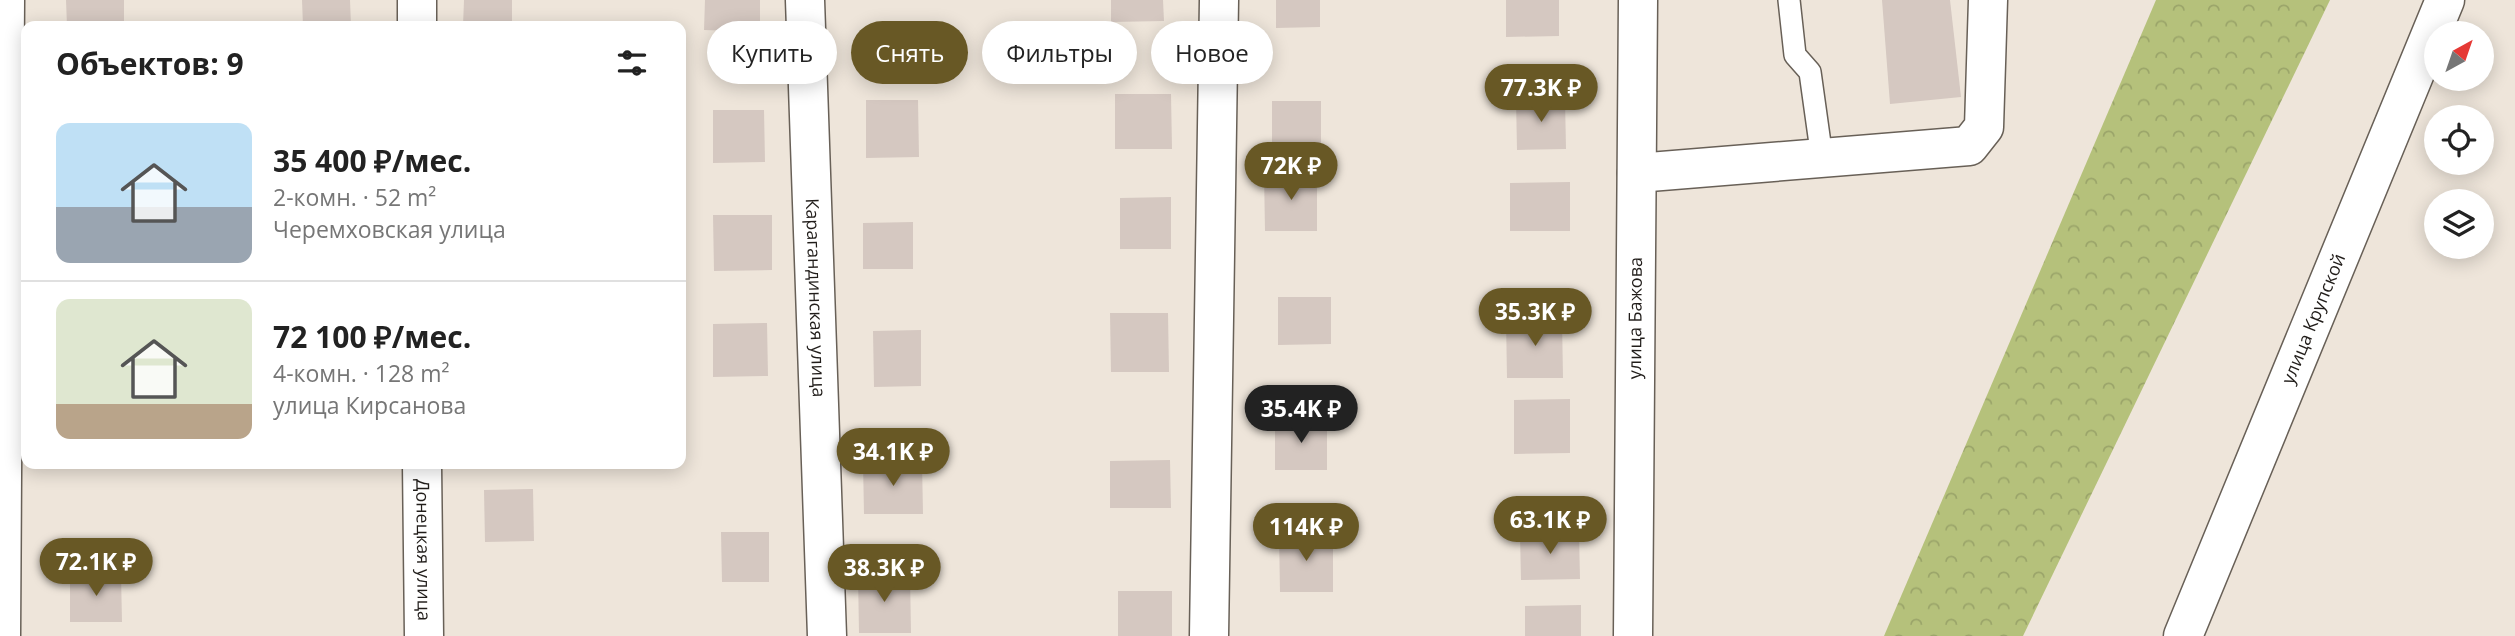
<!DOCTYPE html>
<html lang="ru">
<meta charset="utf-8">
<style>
:root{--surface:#fff;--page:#f6f6f6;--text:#222;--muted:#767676;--line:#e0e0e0;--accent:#685825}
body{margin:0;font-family:"Open Sans",sans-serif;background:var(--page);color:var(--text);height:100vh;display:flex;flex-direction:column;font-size:26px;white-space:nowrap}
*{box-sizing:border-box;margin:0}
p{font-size:23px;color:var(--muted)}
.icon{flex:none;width:38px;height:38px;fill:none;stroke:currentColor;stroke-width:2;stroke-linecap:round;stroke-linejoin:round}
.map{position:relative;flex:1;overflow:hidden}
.panel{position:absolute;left:21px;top:21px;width:665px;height:448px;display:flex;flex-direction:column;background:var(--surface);border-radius:14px;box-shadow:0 4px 18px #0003}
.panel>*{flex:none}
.guide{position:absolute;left:707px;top:21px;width:665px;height:63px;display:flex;gap:14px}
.needle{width:46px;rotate:40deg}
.controls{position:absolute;left:2424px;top:21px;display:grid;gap:14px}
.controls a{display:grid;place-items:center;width:70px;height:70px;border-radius:50%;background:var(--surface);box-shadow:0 4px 18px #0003;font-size:35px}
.price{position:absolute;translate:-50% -60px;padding:0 16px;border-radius:24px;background:var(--accent);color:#fff;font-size:23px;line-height:46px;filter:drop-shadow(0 2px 4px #0008)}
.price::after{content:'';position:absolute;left:50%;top:42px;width:21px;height:16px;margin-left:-10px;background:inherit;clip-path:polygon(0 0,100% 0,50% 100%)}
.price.current{background:#222;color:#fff}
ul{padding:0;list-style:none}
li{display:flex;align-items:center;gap:21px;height:175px;padding:0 35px}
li+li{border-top:2px solid var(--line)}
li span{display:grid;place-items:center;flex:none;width:196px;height:140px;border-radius:14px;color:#555}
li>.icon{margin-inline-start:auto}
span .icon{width:84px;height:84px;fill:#fffc;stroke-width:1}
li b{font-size:30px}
h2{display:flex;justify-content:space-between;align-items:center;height:84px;padding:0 35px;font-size:30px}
.tag{padding:0 24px;border-radius:32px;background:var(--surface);box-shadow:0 4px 18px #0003;font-size:24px;line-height:63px}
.tag.current{background:var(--accent);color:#fff}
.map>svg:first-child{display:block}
.forest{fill:url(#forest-crowns)}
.building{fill:#d5c8c1}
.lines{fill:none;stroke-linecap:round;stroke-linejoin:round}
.service-casing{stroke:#686057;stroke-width:24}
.minor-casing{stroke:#686057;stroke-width:41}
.tertiary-casing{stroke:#686057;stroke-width:41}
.service{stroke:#fff;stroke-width:21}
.minor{stroke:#fff;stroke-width:38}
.tertiary{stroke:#fff;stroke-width:38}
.labels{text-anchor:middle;stroke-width:5;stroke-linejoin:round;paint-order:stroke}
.street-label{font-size:18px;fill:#211d1a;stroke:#fcf2e8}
</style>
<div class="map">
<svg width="2515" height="636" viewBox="0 0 2515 636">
<defs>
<pattern id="forest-crowns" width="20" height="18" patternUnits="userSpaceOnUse" patternTransform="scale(1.75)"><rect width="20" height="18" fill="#b5c17b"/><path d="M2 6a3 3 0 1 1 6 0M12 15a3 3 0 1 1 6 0" fill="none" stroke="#9ba56a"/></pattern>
</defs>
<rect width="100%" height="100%" fill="#eee5da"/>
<!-- forest -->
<path class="forest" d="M 2156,0 L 2330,0 L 2023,636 L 1884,636 Z"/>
<!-- building -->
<g class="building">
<path d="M 66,0 L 124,0 L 124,26 L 67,26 Z"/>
<path d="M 302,0 L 350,0 L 351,26 L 303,26 Z"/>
<path d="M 464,0 L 512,0 L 512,26 L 463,26 Z"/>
<path d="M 705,0 L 760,0 L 760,32 L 704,30 Z"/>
<path d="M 1111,0 L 1163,0 L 1164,21 L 1111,22 Z"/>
<path d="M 1276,0 L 1320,0 L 1320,27 L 1276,28 Z"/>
<path d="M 1506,0 L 1559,0 L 1559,36 L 1506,37 Z"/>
<path d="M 1882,0 L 1950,0 L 1961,97 L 1890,104 Z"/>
<path d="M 1115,94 L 1171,94 L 1172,149 L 1115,149 Z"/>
<path d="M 1516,99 L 1565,99 L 1566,149 L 1517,150 Z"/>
<path d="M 866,100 L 918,100 L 919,157 L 866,158 Z"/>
<path d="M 1272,101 L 1321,101 L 1321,156 L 1272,157 Z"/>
<path d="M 713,110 L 764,110 L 765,162 L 713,163 Z"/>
<path d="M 1264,173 L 1317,173 L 1317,231 L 1265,231 Z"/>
<path d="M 1570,182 L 1570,231 L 1510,231 L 1510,183 Z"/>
<path d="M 1171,197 L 1171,249 L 1120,249 L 1120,198 Z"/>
<path d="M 713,215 L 772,215 L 772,270 L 714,271 Z"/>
<path d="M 913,222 L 913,269 L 863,269 L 863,223 Z"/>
<path d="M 1278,297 L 1331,297 L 1331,344 L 1278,345 Z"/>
<path d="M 1110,313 L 1168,313 L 1169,372 L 1111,372 Z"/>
<path d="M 1506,319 L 1562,319 L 1563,378 L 1507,378 Z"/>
<path d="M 767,323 L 768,376 L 713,377 L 713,324 Z"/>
<path d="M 921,330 L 921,386 L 874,387 L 873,331 Z"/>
<path d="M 1570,399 L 1570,453 L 1514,454 L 1514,400 Z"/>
<path d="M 1327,420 L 1327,470 L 1275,470 L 1275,421 Z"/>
<path d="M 1170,460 L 1171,508 L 1110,508 L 1110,461 Z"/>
<path d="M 863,462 L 922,462 L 923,514 L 864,514 Z"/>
<path d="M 533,489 L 534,541 L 485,542 L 484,490 Z"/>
<path d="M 721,532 L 769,532 L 769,582 L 722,582 Z"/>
<path d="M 1333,533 L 1333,592 L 1280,592 L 1279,534 Z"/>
<path d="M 1579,533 L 1580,579 L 1521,580 L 1520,534 Z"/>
<path d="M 70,574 L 121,574 L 122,622 L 70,622 Z"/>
<path d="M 858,575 L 910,575 L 911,633 L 859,633 Z"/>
<rect x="1118" y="591" width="54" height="45"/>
<path d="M 1581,605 L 1581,636 L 1525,636 L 1525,606 Z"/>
</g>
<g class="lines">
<!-- service casing -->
<g class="service-casing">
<path id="service" d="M 1789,0 L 1795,55 L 1810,72 L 1822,158"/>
</g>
<!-- minor casing -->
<g class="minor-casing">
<g id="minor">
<path d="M 417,0 L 417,26"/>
<path id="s1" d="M 805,0 L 827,636"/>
<path d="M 1637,173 L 1969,146 L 1984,127 L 1988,0"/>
<path id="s2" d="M 422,464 L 424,636"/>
<path d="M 1,636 L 5,0"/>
<path d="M 1209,636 L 1219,0"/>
<path id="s3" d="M 1633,636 L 1638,0"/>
</g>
</g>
<!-- tertiary casing -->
<g class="tertiary-casing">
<g id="tertiary">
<path id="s4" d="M 2183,636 L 2445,0"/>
</g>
</g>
<!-- service -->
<use href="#service" class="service"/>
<!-- minor -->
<use href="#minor" class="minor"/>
<!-- tertiary -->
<use href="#tertiary" class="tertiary"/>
</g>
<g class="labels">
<!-- street labels -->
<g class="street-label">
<text dy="6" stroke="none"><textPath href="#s1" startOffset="298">Карагандинская улица</textPath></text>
<text dy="6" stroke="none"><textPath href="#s3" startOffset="318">улица Бажова</textPath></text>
<text dy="6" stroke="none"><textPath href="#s4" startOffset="343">улица Крупской</textPath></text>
<text dy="6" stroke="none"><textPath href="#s2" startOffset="86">Донецкая улица</textPath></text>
</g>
</g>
</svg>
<div class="controls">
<a><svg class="needle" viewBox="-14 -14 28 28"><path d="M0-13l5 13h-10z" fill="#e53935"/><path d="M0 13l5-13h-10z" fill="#767676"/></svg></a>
<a><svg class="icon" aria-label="locate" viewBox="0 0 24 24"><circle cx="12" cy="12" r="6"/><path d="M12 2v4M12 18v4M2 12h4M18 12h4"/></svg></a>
<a><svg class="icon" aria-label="layers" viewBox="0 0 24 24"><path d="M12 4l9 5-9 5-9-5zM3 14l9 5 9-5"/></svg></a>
</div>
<b class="price" style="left:1541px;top:124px">77.3K ₽</b>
<b class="price" style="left:1291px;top:202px">72K ₽</b>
<b class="price" style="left:1535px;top:348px">35.3K ₽</b>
<b class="price current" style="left:1301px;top:445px">35.4K ₽</b>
<b class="price" style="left:893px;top:488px">34.1K ₽</b>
<b class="price" style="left:1550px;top:556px">63.1K ₽</b>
<b class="price" style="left:1306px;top:563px">114K ₽</b>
<b class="price" style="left:96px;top:598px">72.1K ₽</b>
<b class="price" style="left:884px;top:604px">38.3K ₽</b>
<div class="guide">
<a class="tag">Купить</a>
<a class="tag current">Снять</a>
<a class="tag">Фильтры</a>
<a class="tag">Новое</a>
</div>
<section class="panel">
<h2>Объектов: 9<svg class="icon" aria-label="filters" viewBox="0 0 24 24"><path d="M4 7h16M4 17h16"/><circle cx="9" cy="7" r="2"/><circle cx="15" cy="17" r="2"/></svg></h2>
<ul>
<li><span style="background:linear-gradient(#bfe0f5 60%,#9aa5b1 0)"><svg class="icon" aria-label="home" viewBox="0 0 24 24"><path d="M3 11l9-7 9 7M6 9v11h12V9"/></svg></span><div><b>35 400 ₽/мес.</b><p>2-комн. · 52 m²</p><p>Черемховская улица</p></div></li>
<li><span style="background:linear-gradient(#dfe7d0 75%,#b9a48a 0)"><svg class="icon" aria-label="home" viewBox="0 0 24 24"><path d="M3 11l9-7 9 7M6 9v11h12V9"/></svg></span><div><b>72 100 ₽/мес.</b><p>4-комн. · 128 m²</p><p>улица Кирсанова</p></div></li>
</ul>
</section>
</div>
